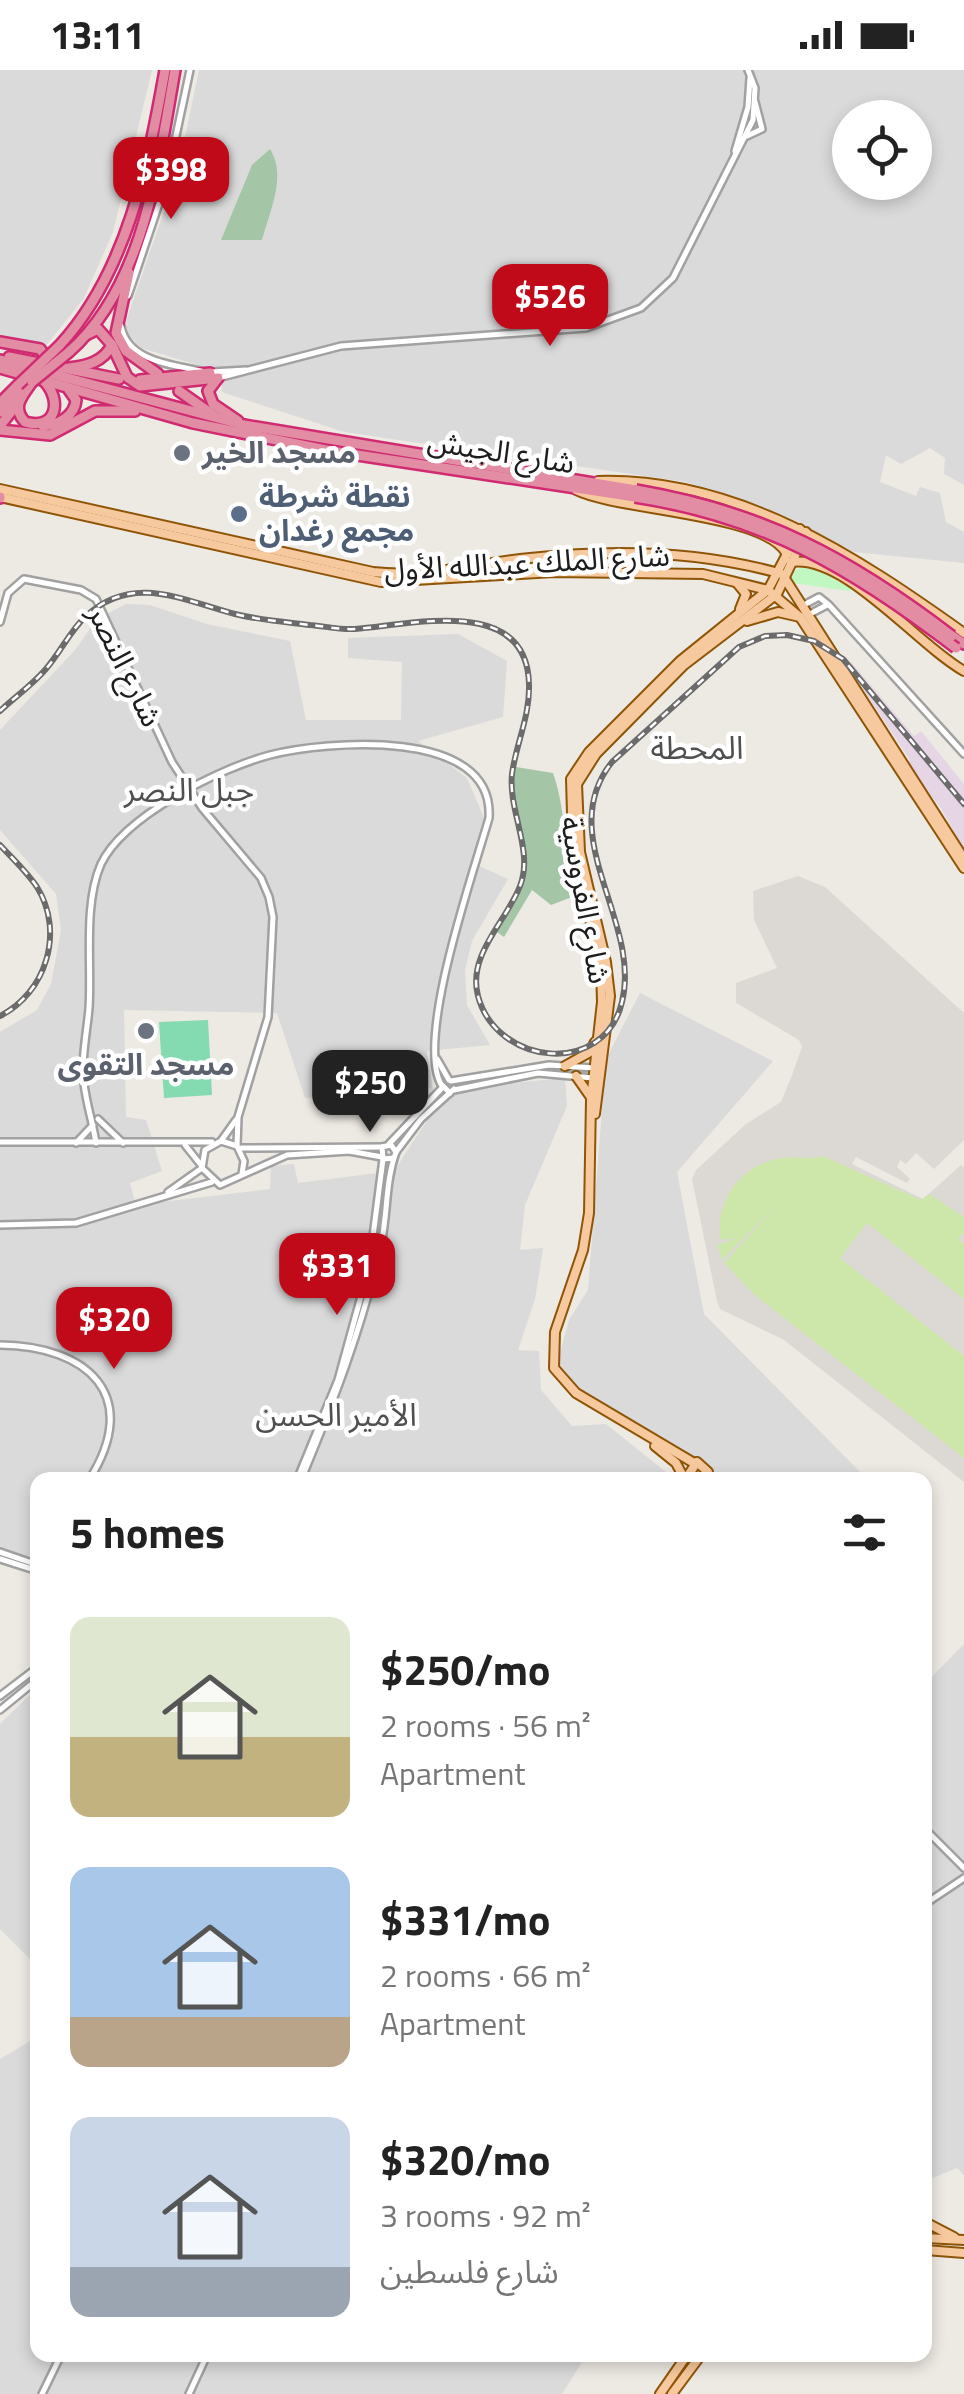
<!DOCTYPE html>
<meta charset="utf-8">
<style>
:root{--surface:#fff;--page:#f6f6f6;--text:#222;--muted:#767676;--accent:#c00919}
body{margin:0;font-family:"Titillium Web","Noto Sans Arabic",sans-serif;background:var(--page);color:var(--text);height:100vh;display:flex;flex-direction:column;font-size:38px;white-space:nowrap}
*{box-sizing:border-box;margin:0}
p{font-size:32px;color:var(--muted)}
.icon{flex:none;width:55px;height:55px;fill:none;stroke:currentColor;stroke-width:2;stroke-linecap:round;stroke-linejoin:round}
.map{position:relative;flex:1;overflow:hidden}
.drawer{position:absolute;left:30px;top:1402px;width:902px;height:890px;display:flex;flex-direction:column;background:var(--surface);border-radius:20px;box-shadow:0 5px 15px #0003}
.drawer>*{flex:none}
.tools{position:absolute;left:832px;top:30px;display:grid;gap:20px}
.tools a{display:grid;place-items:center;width:100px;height:100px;border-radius:50%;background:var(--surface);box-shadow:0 5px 15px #0003;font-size:50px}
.price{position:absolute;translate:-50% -85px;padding:0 22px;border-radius:20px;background:var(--accent);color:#fff;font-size:32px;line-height:65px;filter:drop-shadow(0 2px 5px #0008)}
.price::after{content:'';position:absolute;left:50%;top:60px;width:30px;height:22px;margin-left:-15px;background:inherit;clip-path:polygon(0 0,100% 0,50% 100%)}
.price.active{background:#222;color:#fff}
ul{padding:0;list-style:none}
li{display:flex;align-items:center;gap:30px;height:250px;padding:0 40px}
li span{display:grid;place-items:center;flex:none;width:280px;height:200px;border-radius:20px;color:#555}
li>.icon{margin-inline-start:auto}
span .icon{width:120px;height:120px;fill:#fffc;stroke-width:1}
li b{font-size:42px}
h2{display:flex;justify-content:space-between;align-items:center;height:120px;padding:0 40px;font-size:42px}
.status{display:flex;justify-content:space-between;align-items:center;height:70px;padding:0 50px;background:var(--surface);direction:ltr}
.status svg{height:28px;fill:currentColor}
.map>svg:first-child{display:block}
.residential{fill:#dbdada;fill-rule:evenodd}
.industrial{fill:#e6d5e5}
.airport{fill:#dcd9d4}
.grass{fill:#cde6aa}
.cemetery{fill:#a5c5a7}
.park{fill:#c1f7c1}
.pitch{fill:#84dab1}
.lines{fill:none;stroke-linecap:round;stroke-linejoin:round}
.minor-casing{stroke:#a1a1a1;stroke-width:10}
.major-casing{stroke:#8f5507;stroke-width:12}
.highway-casing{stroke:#d02b72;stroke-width:14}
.minor{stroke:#fff;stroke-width:5}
.major{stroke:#f7c99e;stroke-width:8}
.highway{stroke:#e28da4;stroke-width:9}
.rail-casing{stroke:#6b6b6b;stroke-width:6}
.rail{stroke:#fff;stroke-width:2.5;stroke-dasharray:8;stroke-linecap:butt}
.highway-bridge-casing{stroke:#d02b72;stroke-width:14;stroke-linecap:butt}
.highway-bridge{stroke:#e28da4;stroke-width:9}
.worship-dot{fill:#6b7280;stroke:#fff;stroke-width:4}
.service-dot{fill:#5c6f8a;stroke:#fff;stroke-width:4}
.labels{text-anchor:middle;stroke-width:9;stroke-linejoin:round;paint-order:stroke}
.street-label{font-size:30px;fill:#1d1d1d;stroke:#fff}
.worship-label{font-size:30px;font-weight:bold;fill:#5b616d;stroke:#fff;text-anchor:start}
.service-label{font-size:30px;font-weight:bold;fill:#4e5e75;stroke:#fff;text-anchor:start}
.neighbourhood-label{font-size:32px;fill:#505050;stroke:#fff}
</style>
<div class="status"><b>13:11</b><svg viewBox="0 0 49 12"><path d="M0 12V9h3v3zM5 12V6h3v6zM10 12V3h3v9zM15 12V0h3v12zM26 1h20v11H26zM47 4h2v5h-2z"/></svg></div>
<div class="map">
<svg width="964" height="2324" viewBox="0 0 964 2324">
<rect width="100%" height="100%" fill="#ede9e3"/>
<!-- residential -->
<g class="residential">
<path d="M 0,0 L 152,0 L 113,162 L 84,228 L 45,277 L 0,269 Z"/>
<path d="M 199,0 L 964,0 L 964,415 L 944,404 L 945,388 L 930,378 L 901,394 L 886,385 L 880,412 L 916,426 L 920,417 L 940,423 L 946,452 L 964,462 L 964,493 L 854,482 L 794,450 L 686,412 L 344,362 L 222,322 L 221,302 L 141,278 L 127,263 L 126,251 L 178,101 ZM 850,48 L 915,48 L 915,112 L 850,112 Z"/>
<path d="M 126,534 L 150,535 L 207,554 L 290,571 L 306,650 L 401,650 L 402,592 L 348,588 L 348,568 L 458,564 L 507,591 L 503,647 L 418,671 L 467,708 L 487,755 L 475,794 L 508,809 L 472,871 L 465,900 L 467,935 L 490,975 L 427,981 L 433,1020 L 386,991 L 383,1021 L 305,1028 L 277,943 L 124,940 L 126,1047 L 146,1050 L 162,1101 L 130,1113 L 136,1135 L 270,1119 L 271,1096 L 294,1094 L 298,1113 L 394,1101 L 428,1049 L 461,1018 L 565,1008 L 567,1036 L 525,1135 L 520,1180 L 543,1178 L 535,1229 L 518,1280 L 539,1281 L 541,1320 L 572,1356 L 606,1354 L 676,1410 L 38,1410 L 37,1495 L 0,1482 L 0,962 L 37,940 L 51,914 L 61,860 L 56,824 L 0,760 L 0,660 L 75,580 L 97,549 Z"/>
<path d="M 640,923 L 773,991 L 677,1102 L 704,1244 L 868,1410 L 711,1410 L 582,1322 L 557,1294 L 569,1250 L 588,1220 L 606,989 Z"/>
<path d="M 964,1574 L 964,2105 L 957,2098 L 925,2111 L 925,1614 Z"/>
<path d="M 37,1618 L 37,1896 L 0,1859 L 0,1654 Z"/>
<path d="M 37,1967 L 38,2285 L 575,2285 L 582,2292 L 562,2324 L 0,2324 L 0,1989 Z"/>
</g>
<!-- industrial -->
<path class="industrial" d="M 851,592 L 914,666 L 921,661 L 964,714 L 964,780 L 941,738 L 906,695 L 910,690 L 847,595 Z"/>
<!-- airport -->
<path class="airport" d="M 798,806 L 825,817 L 964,943 L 964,1070 L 934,1099 L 916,1083 L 906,1094 L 900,1090 L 897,1097 L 910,1109 L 907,1113 L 856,1087 L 852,1094 L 923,1129 L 961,1095 L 964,1097 L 964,1412 L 784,1270 L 720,1239 L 717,1231 L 692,1109 L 696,1100 L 746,1054 L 781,1032 L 792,1005 L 802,977 L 799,970 L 736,933 L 736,913 L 777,898 L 754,850 L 753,821 Z"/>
<!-- grass -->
<path class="grass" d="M 823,1086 L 921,1130 L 929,1124 L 964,1147 L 964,1162 L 958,1170 L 964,1174 L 964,1229 L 867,1153 L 840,1188 L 964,1286 L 964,1388 L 756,1226 L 724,1193 L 778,1134 L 722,1190 L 717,1175 L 736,1169 L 715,1169 L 720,1168 C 716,1128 742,1094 782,1088 C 799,1086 813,1090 823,1086 Z"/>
<!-- cemetery -->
<g class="cemetery">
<path d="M 270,79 C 287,106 270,140 262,170 L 221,170 L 252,95 Z"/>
<path d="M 516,697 L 553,703 C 567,743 563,784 580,824 L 551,835 L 532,820 L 504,867 L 497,862 C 508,844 521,826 524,806 C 530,769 508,733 516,697 Z"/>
</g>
<!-- park -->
<path class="park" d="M 808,494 L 851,519 L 850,521 L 792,513 L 792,502 Z"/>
<!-- pitch -->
<path class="pitch" d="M 208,950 L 212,1025 L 164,1028 L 159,952 Z"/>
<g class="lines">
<!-- minor casing -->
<g class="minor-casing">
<g id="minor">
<path d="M 747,66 L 762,59 L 755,32"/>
<path d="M 735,81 L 748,37 L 750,8"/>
<path d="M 128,226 L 166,113 L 190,0"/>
<path d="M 121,256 C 127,291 172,295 201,301"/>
<path d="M 212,302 L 246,300"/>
<path d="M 218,308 L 341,276 L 586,258 L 641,238 L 673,208 L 753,50 L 755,18 L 748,0"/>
<path d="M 802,536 L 819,527 L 829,535 L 964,684"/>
<path d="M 808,545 L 827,535"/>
<path d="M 0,552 L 8,523 L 24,509 L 81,520 L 96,529 L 172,692 L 202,738 L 261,808 L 269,827 L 273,847 L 268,947 L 238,1047 L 237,1076"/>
<path d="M 437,989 L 449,1010"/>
<path d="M 451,1011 L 549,995 L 594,998"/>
<path d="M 442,1015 L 450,1023"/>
<path d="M 454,1020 L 538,1003 L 593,1008"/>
<path d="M 98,1049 L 123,1073"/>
<path d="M 221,1071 L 236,1050"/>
<path d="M 0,1072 L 212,1072"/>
<path d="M 76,1073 L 93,1055"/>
<path d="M 96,1073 C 93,1053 86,1033 84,1013 C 81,988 87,962 89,938 C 92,894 83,835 101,794 C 124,746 220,698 270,685 C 325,671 495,656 489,748 C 474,801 414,972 442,1016"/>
<path d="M 389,1074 L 442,1018"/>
<path d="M 185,1075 L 201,1095"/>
<path d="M 241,1078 L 382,1077"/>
<path d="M 396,1082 L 421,1049 L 454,1019"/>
<path d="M 242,1104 L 244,1091 L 237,1076 L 221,1071 L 205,1080 L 202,1098 L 220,1115 L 287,1085 L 349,1081 L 382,1087"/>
<path d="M 168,1122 L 202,1098"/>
<path d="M 0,1155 L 76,1153 L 212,1112"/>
<path d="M 0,1275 C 87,1276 143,1325 89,1410"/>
<path d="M 297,1410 L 338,1310 L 369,1197 L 383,1089"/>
<path d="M 301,1410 C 333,1333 363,1256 381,1174 C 388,1143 385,1113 396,1082 L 391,1075 L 382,1077 L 383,1089 L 394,1088"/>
<path d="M 0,1482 L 38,1495"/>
<path d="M 0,1489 L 38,1501"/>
<path d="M 0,1626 L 38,1597"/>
<path d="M 0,1640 L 38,1609"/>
<path d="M 925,1759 L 964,1798"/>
<path d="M 925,1834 L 964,1808"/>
<path d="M 42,2324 L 61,2285"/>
<path d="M 189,2324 L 207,2285"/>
</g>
</g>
<!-- major casing -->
<g class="major-casing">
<g id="major">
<path d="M 598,411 C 737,407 856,486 964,563"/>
<path d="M 0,419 L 373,502 C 423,508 470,495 520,489 C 606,479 698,480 782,504 L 964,789"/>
<path d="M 576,420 C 618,441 765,443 787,484"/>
<path d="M 0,427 L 381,512 L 554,502 L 703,504 L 768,520 L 800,547 L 964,798"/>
<path d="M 791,492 C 845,484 915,573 964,601"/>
<path d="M 737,513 L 746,524 L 740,539"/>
<path d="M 747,551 L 778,542 L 800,547"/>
<path d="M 565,996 L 590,982 L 595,972"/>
<path d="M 576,1006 L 590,1026"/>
<path d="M 595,1044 L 610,926 L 606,892 L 580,782 L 577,714 L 596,684 L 684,595 L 777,524 L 806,462"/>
<path d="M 655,1376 L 676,1393 L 685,1410"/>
<path d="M 694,1393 L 576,1323 L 554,1298 L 555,1262 L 583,1180 L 589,1143 L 591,1030 L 602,932 L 601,896 L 573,778 L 571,709 L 589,682 L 680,591 L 768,520 L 800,459"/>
<path d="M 685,1410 L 697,1392 L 708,1402 L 707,1410"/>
<path d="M 925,2152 L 954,2167"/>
<path d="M 925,2168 L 964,2170"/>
<path d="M 925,2180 L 964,2183"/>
<path d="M 660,2324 L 687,2285"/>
<path d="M 672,2324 L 701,2285"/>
</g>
</g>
<!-- highway casing -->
<g class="highway-casing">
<g id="highway">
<path d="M 129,203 L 116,263 L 126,281 L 158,304"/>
<path d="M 0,272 L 40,279 L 46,287"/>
<path d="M 60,275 C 127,202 148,95 165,0"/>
<path d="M 112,275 L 127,307 L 140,316 L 218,308"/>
<path d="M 69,282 C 145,215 158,94 175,0"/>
<path d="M 9,287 L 119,309"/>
<path d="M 0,290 L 244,355 L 636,420"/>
<path d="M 0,298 L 193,353 L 331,381 L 635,427"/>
<path d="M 69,298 C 87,296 103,292 112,275 L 98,259 L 88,264"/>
<path d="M 217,309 L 208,321 L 213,334 L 238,351"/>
<path d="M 140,310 L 210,303"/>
<path d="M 32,312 C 22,326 11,337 25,352 C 56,361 63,331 44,311"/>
<path d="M 179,321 L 216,347"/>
<path d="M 0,333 L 18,315"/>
<path d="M 0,342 L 23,319"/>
<path d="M 0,356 L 17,334"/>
<path d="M 43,356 C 58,355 75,346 76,330 L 69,320"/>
<path d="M 0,360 L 50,365 L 95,341 L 135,341"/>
<path d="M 0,428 L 0,427"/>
<path d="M 952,566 L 964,574"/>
</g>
</g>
<!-- minor -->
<use href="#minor" class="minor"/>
<!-- major -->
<use href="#major" class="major"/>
<!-- highway -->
<use href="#highway" class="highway"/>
<!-- rail casing -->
<g class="rail-casing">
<g id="rail">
<path d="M 0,641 C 15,627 32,615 45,600 C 60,583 70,561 86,546 C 133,503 182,530 235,544 C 259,550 285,552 310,555 C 324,556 340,560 355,559 C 411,555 528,524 529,615 C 530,646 516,674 512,704 C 508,741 534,781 520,816 C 506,852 467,885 478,926 C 496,995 604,1008 622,932 C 642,851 553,766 612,692 L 739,577 L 765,566 L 787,565 L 814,571 L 843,589 L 964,734"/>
<path d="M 0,775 C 12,788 27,802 37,817 C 65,862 46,923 0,946"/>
</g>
</g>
<!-- rail -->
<use href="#rail" class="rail"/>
<!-- highway-bridge casing -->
<g class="highway-bridge-casing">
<g id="highway-bridge">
<path d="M 32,312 L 69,282"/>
<path d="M 18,315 L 60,275"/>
<path d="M 636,420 C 764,442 850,488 952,566"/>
<path d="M 635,427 C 765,447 853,499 956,578"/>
</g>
</g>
<!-- highway-bridge -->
<use href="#highway-bridge" class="highway-bridge"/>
</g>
<!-- markers -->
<g class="worship-dot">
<circle cx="182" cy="383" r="10"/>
<circle cx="146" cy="961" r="10"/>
</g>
<circle class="service-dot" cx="239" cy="444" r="10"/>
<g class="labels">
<!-- street labels -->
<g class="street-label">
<text transform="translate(501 382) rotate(9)" y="10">شارع الجيش</text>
<text transform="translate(527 493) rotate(-3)" y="10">شارع الملك عبدالله الأول</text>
<text transform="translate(125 596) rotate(64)" y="10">شارع النصر</text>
<text transform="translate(585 830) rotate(80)" y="10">شارع الفروسية</text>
</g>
<!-- worship labels -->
<g class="worship-label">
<text x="202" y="393">مسجد الخير</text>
<text x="146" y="1005" text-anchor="middle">مسجد التقوى</text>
</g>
<!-- service labels -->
<g class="service-label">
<text x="259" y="437">نقطة شرطة<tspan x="259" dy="34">مجمع رغدان</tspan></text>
</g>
<!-- neighbourhood labels -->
<g class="neighbourhood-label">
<text x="697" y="689">المحطة</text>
<text x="189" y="731">جبل النصر</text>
<text x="336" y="1356">الأمير الحسن</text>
</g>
</g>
</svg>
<div class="tools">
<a><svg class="icon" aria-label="locate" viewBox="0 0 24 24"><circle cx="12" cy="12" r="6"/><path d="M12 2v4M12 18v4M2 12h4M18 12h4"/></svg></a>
</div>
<b class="price" style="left:171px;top:152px">$398</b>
<b class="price" style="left:550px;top:279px">$526</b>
<b class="price active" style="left:370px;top:1065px">$250</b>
<b class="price" style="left:337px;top:1248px">$331</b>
<b class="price" style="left:114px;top:1302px">$320</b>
<section class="drawer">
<h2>5 homes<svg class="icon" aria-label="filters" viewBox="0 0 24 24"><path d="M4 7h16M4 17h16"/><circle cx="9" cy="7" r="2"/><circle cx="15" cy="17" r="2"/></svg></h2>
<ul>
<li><span style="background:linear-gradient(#dfe7d0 60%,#c2b280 0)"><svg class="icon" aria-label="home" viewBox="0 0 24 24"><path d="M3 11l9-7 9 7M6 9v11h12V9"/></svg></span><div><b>$250/mo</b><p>2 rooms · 56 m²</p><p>Apartment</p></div></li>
<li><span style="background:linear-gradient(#a9c7e8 75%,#b9a48a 0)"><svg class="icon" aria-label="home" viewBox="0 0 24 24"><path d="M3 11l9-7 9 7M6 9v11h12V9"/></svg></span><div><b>$331/mo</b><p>2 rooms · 66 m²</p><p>Apartment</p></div></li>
<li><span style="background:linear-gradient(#c9d6e8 75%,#9aa5b1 0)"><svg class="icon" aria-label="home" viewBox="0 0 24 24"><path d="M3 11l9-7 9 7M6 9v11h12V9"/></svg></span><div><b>$320/mo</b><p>3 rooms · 92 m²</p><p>شارع فلسطين</p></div></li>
</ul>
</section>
</div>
